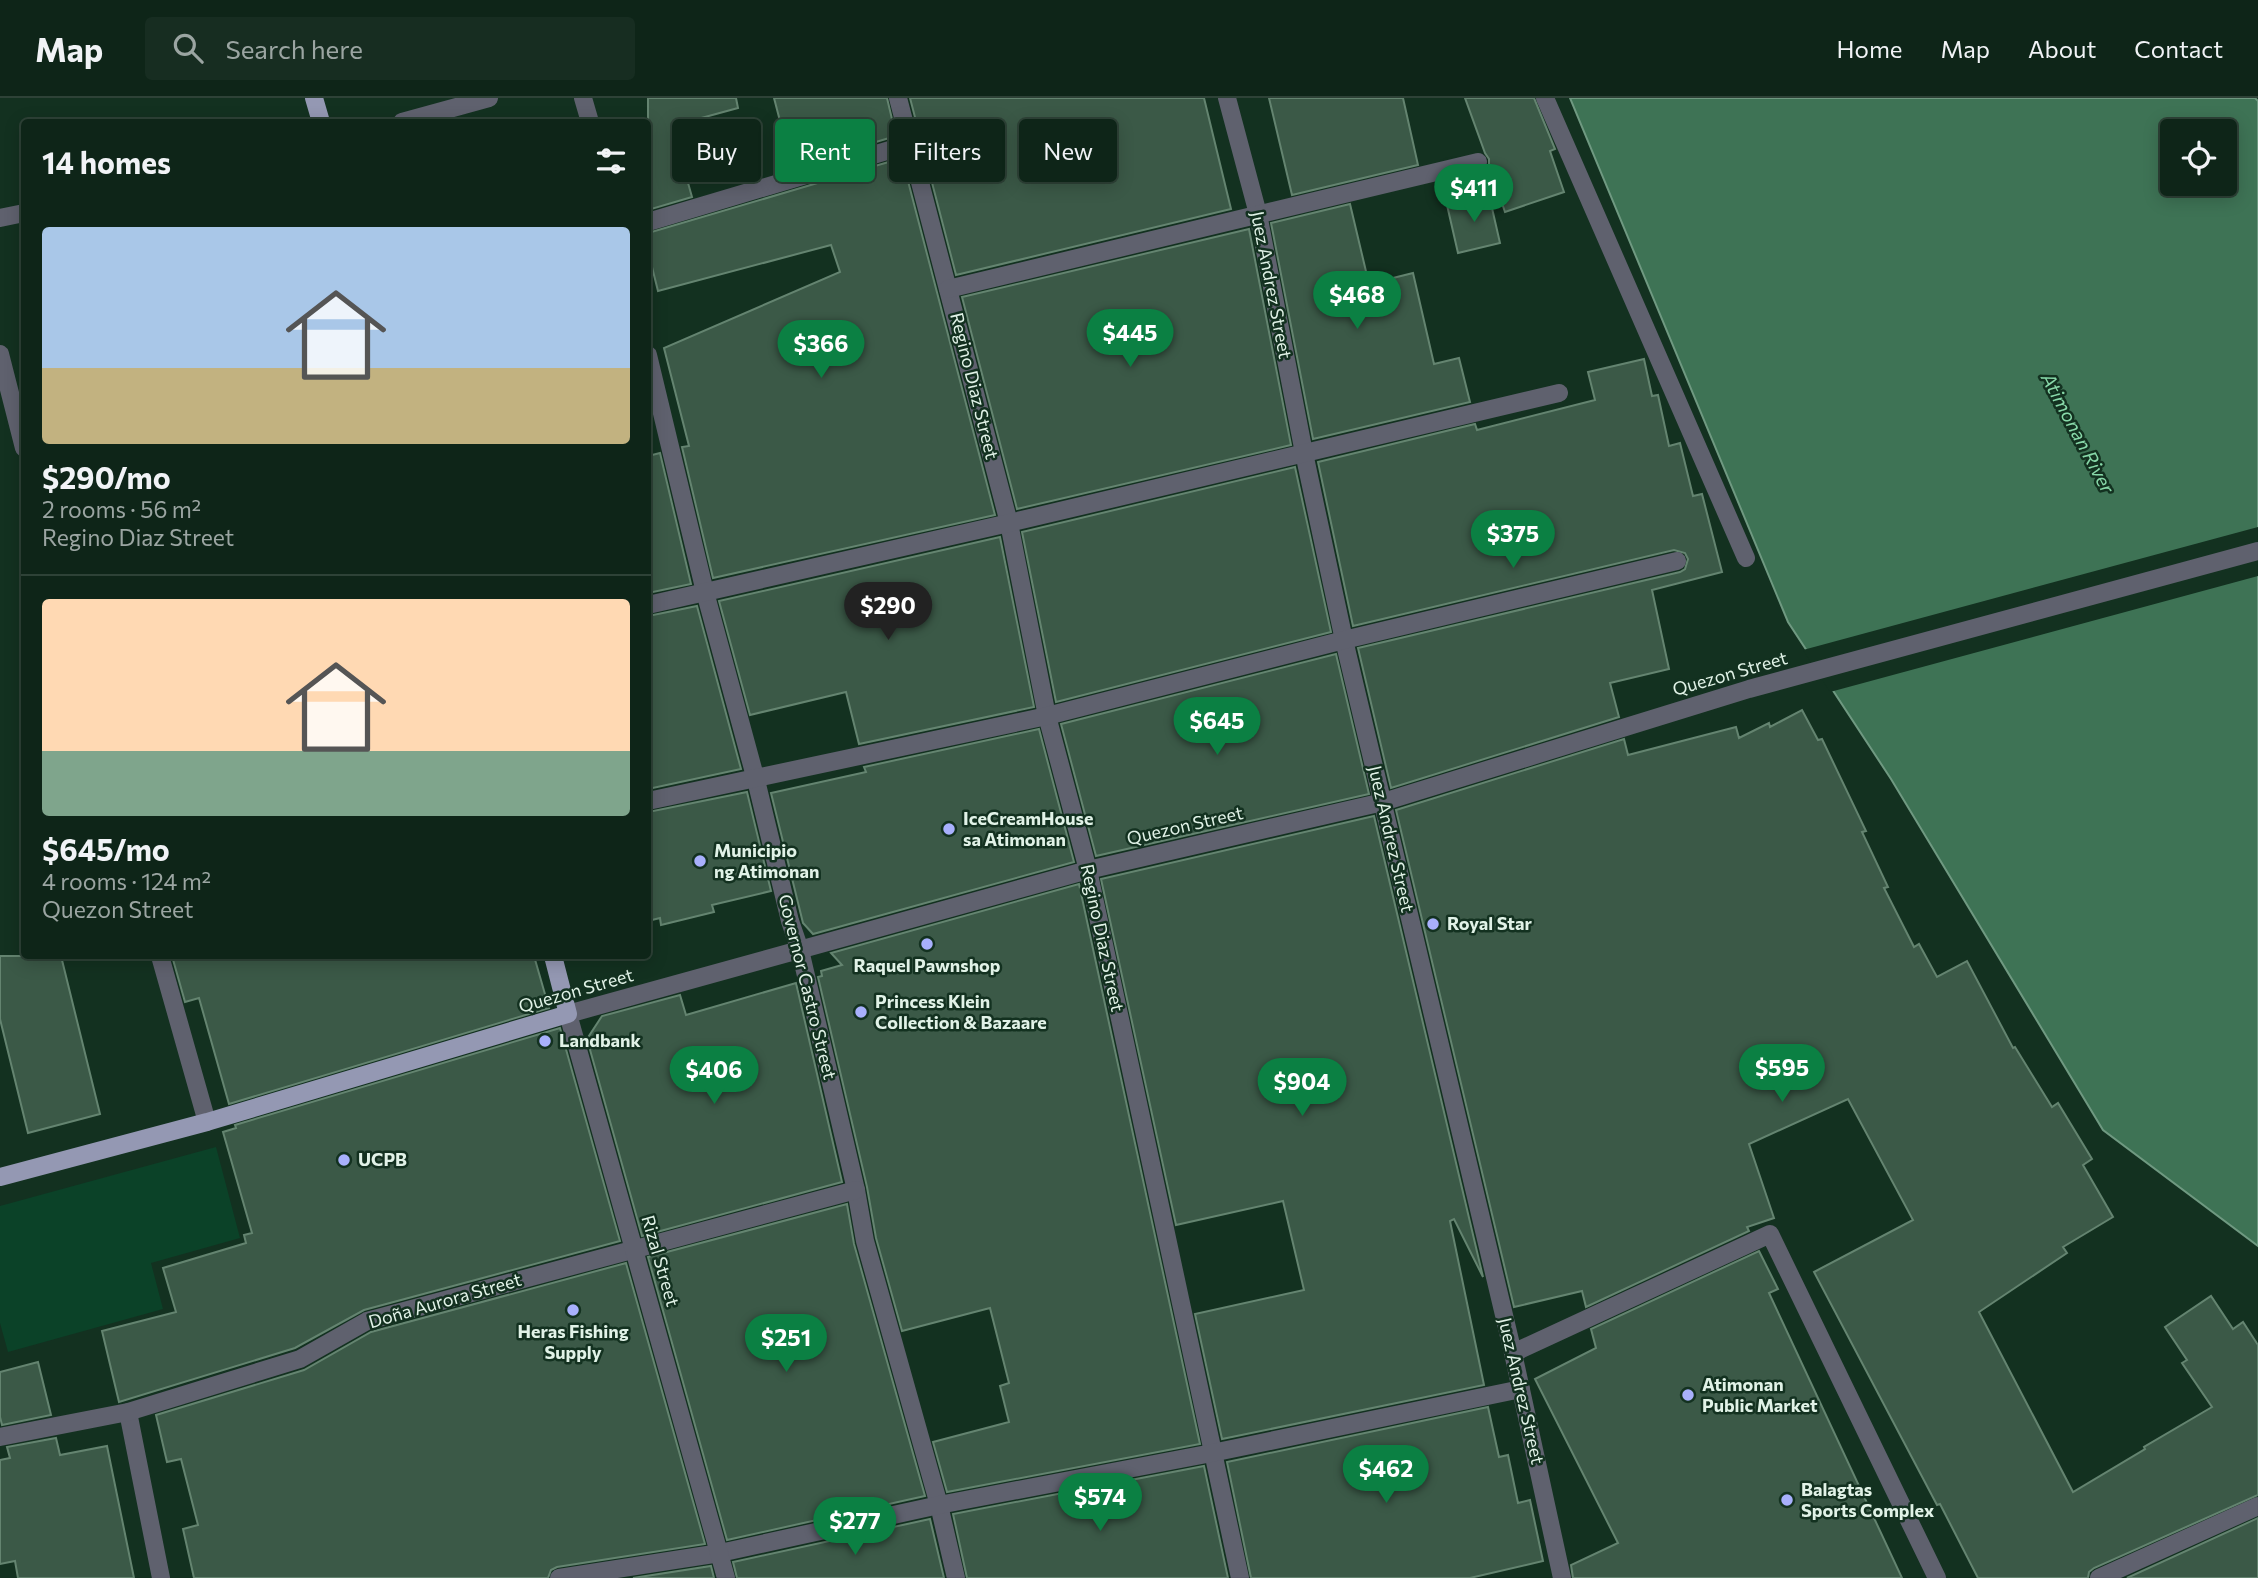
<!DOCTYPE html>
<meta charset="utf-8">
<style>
:root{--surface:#0e2518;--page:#172d21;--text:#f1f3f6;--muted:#9ba5a2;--line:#2e4237;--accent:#0b8043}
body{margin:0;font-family:Commissioner,sans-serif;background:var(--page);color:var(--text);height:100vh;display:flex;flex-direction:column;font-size:26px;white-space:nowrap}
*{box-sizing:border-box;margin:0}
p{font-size:23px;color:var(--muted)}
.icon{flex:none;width:38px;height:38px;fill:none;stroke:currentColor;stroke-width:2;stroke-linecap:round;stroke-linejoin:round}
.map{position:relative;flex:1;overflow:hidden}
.side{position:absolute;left:21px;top:21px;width:630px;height:840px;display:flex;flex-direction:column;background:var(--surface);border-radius:7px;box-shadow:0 4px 18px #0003,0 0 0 2px var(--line)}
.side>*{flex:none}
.top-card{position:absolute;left:672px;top:21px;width:665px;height:63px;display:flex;gap:14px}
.tools{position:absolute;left:2160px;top:21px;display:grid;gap:14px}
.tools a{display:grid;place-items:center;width:77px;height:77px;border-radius:7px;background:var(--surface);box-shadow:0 4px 18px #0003,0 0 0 2px var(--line);font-size:35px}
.price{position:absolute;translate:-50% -60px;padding:0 16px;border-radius:24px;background:var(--accent);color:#fff;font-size:23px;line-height:46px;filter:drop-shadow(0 2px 4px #0008)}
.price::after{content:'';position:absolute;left:50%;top:42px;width:21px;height:16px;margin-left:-10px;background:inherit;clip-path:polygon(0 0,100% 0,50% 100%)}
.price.current{background:#222;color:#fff}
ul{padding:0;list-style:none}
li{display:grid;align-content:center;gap:14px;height:371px;padding:0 21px}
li+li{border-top:2px solid var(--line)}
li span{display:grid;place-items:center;height:217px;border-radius:7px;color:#555}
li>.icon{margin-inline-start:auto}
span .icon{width:126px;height:126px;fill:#fffc;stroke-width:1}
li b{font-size:30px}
h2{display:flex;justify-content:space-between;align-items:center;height:84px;padding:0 21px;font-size:30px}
.chip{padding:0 24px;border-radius:7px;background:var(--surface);box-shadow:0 4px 18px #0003,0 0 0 2px var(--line);font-size:24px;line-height:63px}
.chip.current{background:var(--accent);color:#fff}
header{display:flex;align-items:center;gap:42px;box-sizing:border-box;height:98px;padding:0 35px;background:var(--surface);border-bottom:2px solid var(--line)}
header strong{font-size:33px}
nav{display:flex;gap:38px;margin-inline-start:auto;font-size:24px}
.search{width:490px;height:63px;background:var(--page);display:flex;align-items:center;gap:18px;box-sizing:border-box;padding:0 24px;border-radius:7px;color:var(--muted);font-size:26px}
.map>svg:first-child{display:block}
.green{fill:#0b4228}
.water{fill:#3e7355;stroke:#6f9981;stroke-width:2;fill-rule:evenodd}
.pier{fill:#133120}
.building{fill:#3b5947;stroke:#648470;stroke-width:2}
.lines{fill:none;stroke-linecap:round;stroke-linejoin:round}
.minor{stroke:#5f616e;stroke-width:18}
.major{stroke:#9498b3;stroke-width:18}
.poi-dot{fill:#a8b0fc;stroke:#133120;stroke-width:2.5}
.labels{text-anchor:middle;stroke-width:5;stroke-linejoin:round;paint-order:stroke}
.street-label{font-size:18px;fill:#e1f2e7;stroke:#133120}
.poi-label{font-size:18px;font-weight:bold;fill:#e1f2e7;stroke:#133120;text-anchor:start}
.water-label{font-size:19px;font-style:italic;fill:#88d9a9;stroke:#133120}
</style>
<header>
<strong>Map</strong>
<div class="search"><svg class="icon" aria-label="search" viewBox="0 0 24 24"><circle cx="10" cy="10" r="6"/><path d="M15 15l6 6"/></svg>Search here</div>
<nav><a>Home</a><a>Map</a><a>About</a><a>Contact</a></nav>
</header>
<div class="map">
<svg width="2258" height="1480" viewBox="0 0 2258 1480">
<rect width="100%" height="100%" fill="#133120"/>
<!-- green -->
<path class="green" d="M 216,1049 L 240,1140 L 151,1165 L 163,1211 L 8,1254 L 0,1225 L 0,1108 Z"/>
<!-- water -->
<path class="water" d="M 1570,0 L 2255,0 L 2258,3 L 2258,1148 L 2103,1032 L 1891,681 L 1788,524 ZM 2172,33 L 2224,33 L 2224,86 L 2172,86 Z"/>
<!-- pier -->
<path class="pier" d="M 2258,429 L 2258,478 L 1830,594 L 1803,552 Z"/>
<!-- building -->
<g class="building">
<path d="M 648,0 L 736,0 L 738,10 L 672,28 L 692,99 L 648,112 Z"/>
<path d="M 774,0 L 887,0 L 896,38 L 792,69 Z"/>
<path d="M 910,0 L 1204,0 L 1231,111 L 956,177 Z"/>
<path d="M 1269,0 L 1403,0 L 1418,67 L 1292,97 Z"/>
<path d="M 1465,0 L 1534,0 L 1555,51 L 1550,53 L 1564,94 L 1505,114 L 1489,67 L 1489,61 L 1485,55 Z"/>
<path d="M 902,60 L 995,417 L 713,480 L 682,349 L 689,348 L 664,250 L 840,174 L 831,147 L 658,193 L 648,153 L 648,135 Z"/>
<path d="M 1489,97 L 1500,145 L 1458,155 L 1447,107 Z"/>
<path d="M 1350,106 L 1369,186 L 1413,175 L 1434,266 L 1459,260 L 1470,304 L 1313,341 L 1271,125 Z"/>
<path d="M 1249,131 L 1291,347 L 1017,411 L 962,199 Z"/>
<path d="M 1644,261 L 1652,298 L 1658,297 L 1669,348 L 1680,345 L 1693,398 L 1702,396 L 1722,474 L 1652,492 L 1669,571 L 1610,585 L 1619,619 L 1391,690 L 1358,550 L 1680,474 L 1685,471 L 1688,461 L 1685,455 L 1674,452 L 1353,528 L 1318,364 L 1475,326 L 1477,332 L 1595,302 L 1588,274 Z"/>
<path d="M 660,355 L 691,486 L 648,495 L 648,358 Z"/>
<path d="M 1295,369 L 1331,534 L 1056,604 L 1022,434 Z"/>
<path d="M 1000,439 L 1034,609 L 859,646 L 846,594 L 750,617 L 719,503 Z"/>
<path d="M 697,508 L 741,671 L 648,691 L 648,518 Z"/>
<path d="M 1336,556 L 1369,696 L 1096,758 L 1061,626 Z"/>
<path d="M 1802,612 L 1818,642 L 1822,641 L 1866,733 L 1862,734 L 1888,789 L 1884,790 L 1914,849 L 1919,846 L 1937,879 L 1967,863 L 2013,950 L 2015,949 L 2052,1009 L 2058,1005 L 2092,1061 L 2083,1067 L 2113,1119 L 2063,1149 L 2067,1155 L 1979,1214 L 2073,1394 L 2145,1351 L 2144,1349 L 2212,1309 L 2182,1265 L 2187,1262 L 2165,1229 L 2211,1198 L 2233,1231 L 2243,1224 L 2258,1247 L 2258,1397 L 2094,1470 L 2089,1474 L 2088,1480 L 1978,1480 L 1940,1406 L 1937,1407 L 1814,1174 L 1913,1122 L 1848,1001 L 1749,1046 L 1774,1120 L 1747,1129 L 1749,1133 L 1586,1209 L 1582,1193 L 1514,1209 L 1396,712 L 1624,641 L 1628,657 L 1736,629 L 1739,640 L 1769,625 L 1770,629 Z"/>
<path d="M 1039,631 L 1074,764 L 813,836 L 803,825 L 771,695 L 866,674 L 864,669 Z"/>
<path d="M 747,694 L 771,793 L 712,807 L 714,814 L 661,827 L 660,820 L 648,823 L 648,714 Z"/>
<path d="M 1374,718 L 1483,1179 L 1454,1121 L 1450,1123 L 1484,1287 L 1222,1341 L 1195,1216 L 1304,1192 L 1283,1103 L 1176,1127 L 1101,781 Z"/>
<path d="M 1079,786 L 1200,1346 L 947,1394 L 933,1344 L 1009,1324 L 1000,1288 L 1009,1285 L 990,1210 L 902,1233 L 876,1140 L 867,1089 L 818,879 L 822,878 L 821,873 L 842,867 L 831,855 Z"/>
<path d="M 0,858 L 61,858 L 100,1016 L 28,1035 L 0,921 Z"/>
<path d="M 172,858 L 534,858 L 549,910 L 229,1006 L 199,900 L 185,904 Z"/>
<path d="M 796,885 L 842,1084 L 642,1138 L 587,941 L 602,918 L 680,897 L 686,917 Z"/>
<path d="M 560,930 L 620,1143 L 364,1212 L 295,1250 L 119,1304 L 102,1233 L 176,1214 L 163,1170 L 246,1145 L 244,1137 L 252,1135 L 223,1034 L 236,1030 L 235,1027 Z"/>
<path d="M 847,1106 L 854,1146 L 925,1398 L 727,1442 L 648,1159 Z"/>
<path d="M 1759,1153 L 1778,1191 L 1769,1195 L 1902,1480 L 1573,1480 L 1571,1467 L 1618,1445 L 1535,1281 L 1596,1250 L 1591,1231 Z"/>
<path d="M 626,1165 L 705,1446 L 557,1469 L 551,1472 L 548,1480 L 194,1480 L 183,1431 L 198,1427 L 181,1361 L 167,1364 L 156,1317 L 304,1272 L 371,1234 Z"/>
<path d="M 38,1264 L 51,1317 L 2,1327 L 0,1319 L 0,1274 Z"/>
<path d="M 1488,1309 L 1499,1359 L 1508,1357 L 1518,1405 L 1530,1402 L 1543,1463 L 1470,1480 L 1251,1480 L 1227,1364 Z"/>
<path d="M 56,1340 L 60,1357 L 107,1348 L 134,1480 L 18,1480 L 15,1463 L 0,1466 L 0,1362 L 10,1360 L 7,1349 Z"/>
<path d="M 1204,1368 L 1228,1480 L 967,1480 L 953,1416 Z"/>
<path d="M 2258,1420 L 2258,1480 L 2127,1480 Z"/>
<path d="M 930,1421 L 944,1480 L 737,1480 L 733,1464 Z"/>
<path d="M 711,1468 L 714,1480 L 633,1480 Z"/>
</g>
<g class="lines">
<!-- minor -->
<g class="minor">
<path d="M 583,0 L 590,24"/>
<path d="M 898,0 L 1009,425 L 1047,618 L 1088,772 L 1240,1480"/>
<path d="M 1227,0 L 1258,116 L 1304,355 L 1344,542 L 1513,1255 L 1562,1480"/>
<path d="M 1545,0 L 1746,460"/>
<path d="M 402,24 L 489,0"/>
<path d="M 0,120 L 24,115"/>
<path d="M 648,124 L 910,46"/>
<path d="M 948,191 L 1478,64"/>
<path d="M 0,256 L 24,350"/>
<path d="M 648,257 L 705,494 L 756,682 L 790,823 L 800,852 L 856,1092 L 865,1143 L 939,1407 L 956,1480"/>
<path d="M 648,507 L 1009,425 L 1559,295"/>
<path d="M 648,703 L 1047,618 L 1344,542 L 1677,463"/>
<path d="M 160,858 L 207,1024"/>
<path d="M 1513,1255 L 1770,1136 L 1937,1480"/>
<path d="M 128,1314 L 161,1480"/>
<path d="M 0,1339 L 128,1314 L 300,1261 L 367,1223 L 856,1092"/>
<path d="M 559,1480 L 720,1455 L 939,1407 L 1212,1355 L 1521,1291"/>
<path d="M 726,1480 L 568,916 L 1088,772 L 1383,704 L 1749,591 L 2258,453"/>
<path d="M 2099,1480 L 2258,1408"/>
</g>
<!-- major -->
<g class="major">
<path d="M 314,0 L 321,24"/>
<path d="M 0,1079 L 207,1024 L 568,916 L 553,858"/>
</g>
</g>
<!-- markers -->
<g class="poi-dot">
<circle cx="949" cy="731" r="7"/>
<circle cx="700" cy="763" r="7"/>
<circle cx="1433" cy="826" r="7"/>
<circle cx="927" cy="846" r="7"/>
<circle cx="861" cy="914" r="7"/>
<circle cx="545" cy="943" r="7"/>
<circle cx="344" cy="1062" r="7"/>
<circle cx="573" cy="1212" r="7"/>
<circle cx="1688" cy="1297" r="7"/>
<circle cx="1787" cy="1402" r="7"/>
</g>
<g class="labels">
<!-- street labels -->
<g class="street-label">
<text transform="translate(1271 187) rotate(79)" y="6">Juez Andrez Street</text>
<text transform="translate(974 288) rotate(76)" y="6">Regino Diaz Street</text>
<text transform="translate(1730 576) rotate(-16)" y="6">Quezon Street</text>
<text transform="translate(1185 728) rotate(-13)" y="6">Quezon Street</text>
<text transform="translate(1391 741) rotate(77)" y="6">Juez Andrez Street</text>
<text transform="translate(1102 840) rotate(78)" y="6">Regino Diaz Street</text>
<text transform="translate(807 889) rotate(76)" y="6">Governor Castro Street</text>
<text transform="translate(576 893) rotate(-16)" y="6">Quezon Street</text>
<text transform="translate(660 1163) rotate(74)" y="6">Rizal Street</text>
<text transform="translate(445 1203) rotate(-16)" y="6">Doña Aurora Street</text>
<text transform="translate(1521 1293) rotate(77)" y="6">Juez Andrez Street</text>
</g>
<!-- poi labels -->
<g class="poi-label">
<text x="963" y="727">IceCreamHouse<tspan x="963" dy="21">sa Atimonan</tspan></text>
<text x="714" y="759">Municipio<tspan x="714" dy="21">ng Atimonan</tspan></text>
<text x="1447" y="832">Royal Star</text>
<text x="927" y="874" text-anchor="middle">Raquel Pawnshop</text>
<text x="875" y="910">Princess Klein<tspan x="875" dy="21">Collection &amp; Bazaare</tspan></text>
<text x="559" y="949">Landbank</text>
<text x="358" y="1068">UCPB</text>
<text x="573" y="1240" text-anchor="middle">Heras Fishing<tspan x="573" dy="21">Supply</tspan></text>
<text x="1702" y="1293">Atimonan<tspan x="1702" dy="21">Public Market</tspan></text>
<text x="1801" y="1398">Balagtas<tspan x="1801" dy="21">Sports Complex</tspan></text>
</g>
<!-- water labels -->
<g class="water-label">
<text transform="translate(2078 335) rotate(62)" y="7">Atimonan River</text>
</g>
</g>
</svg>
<div class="tools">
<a><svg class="icon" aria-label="locate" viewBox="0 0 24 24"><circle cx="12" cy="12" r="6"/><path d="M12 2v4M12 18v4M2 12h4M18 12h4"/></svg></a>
</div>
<b class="price" style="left:1474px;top:126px">$411</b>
<b class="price" style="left:1357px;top:233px">$468</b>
<b class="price" style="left:1130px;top:271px">$445</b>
<b class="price" style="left:821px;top:282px">$366</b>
<b class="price" style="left:1513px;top:472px">$375</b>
<b class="price current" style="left:888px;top:544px">$290</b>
<b class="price" style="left:1217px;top:659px">$645</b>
<b class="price" style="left:1782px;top:1006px">$595</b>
<b class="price" style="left:714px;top:1008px">$406</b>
<b class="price" style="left:1302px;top:1020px">$904</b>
<b class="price" style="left:786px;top:1276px">$251</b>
<b class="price" style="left:1386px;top:1407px">$462</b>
<b class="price" style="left:1100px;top:1435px">$574</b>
<b class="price" style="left:855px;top:1459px">$277</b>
<div class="top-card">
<a class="chip">Buy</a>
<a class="chip current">Rent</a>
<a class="chip">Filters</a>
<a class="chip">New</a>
</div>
<section class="side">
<h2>14 homes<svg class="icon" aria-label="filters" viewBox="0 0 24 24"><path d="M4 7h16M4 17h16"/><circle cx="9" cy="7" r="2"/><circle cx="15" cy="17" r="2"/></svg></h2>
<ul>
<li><span style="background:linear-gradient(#a9c7e8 65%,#c2b280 0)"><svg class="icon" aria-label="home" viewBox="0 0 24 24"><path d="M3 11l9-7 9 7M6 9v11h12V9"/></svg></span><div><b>$290/mo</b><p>2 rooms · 56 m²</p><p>Regino Diaz Street</p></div></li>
<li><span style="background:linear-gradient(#ffd9b3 70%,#7fa58c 0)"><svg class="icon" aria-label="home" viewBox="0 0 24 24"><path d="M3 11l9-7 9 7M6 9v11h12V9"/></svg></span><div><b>$645/mo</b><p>4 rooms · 124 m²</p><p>Quezon Street</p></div></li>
</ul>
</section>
</div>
